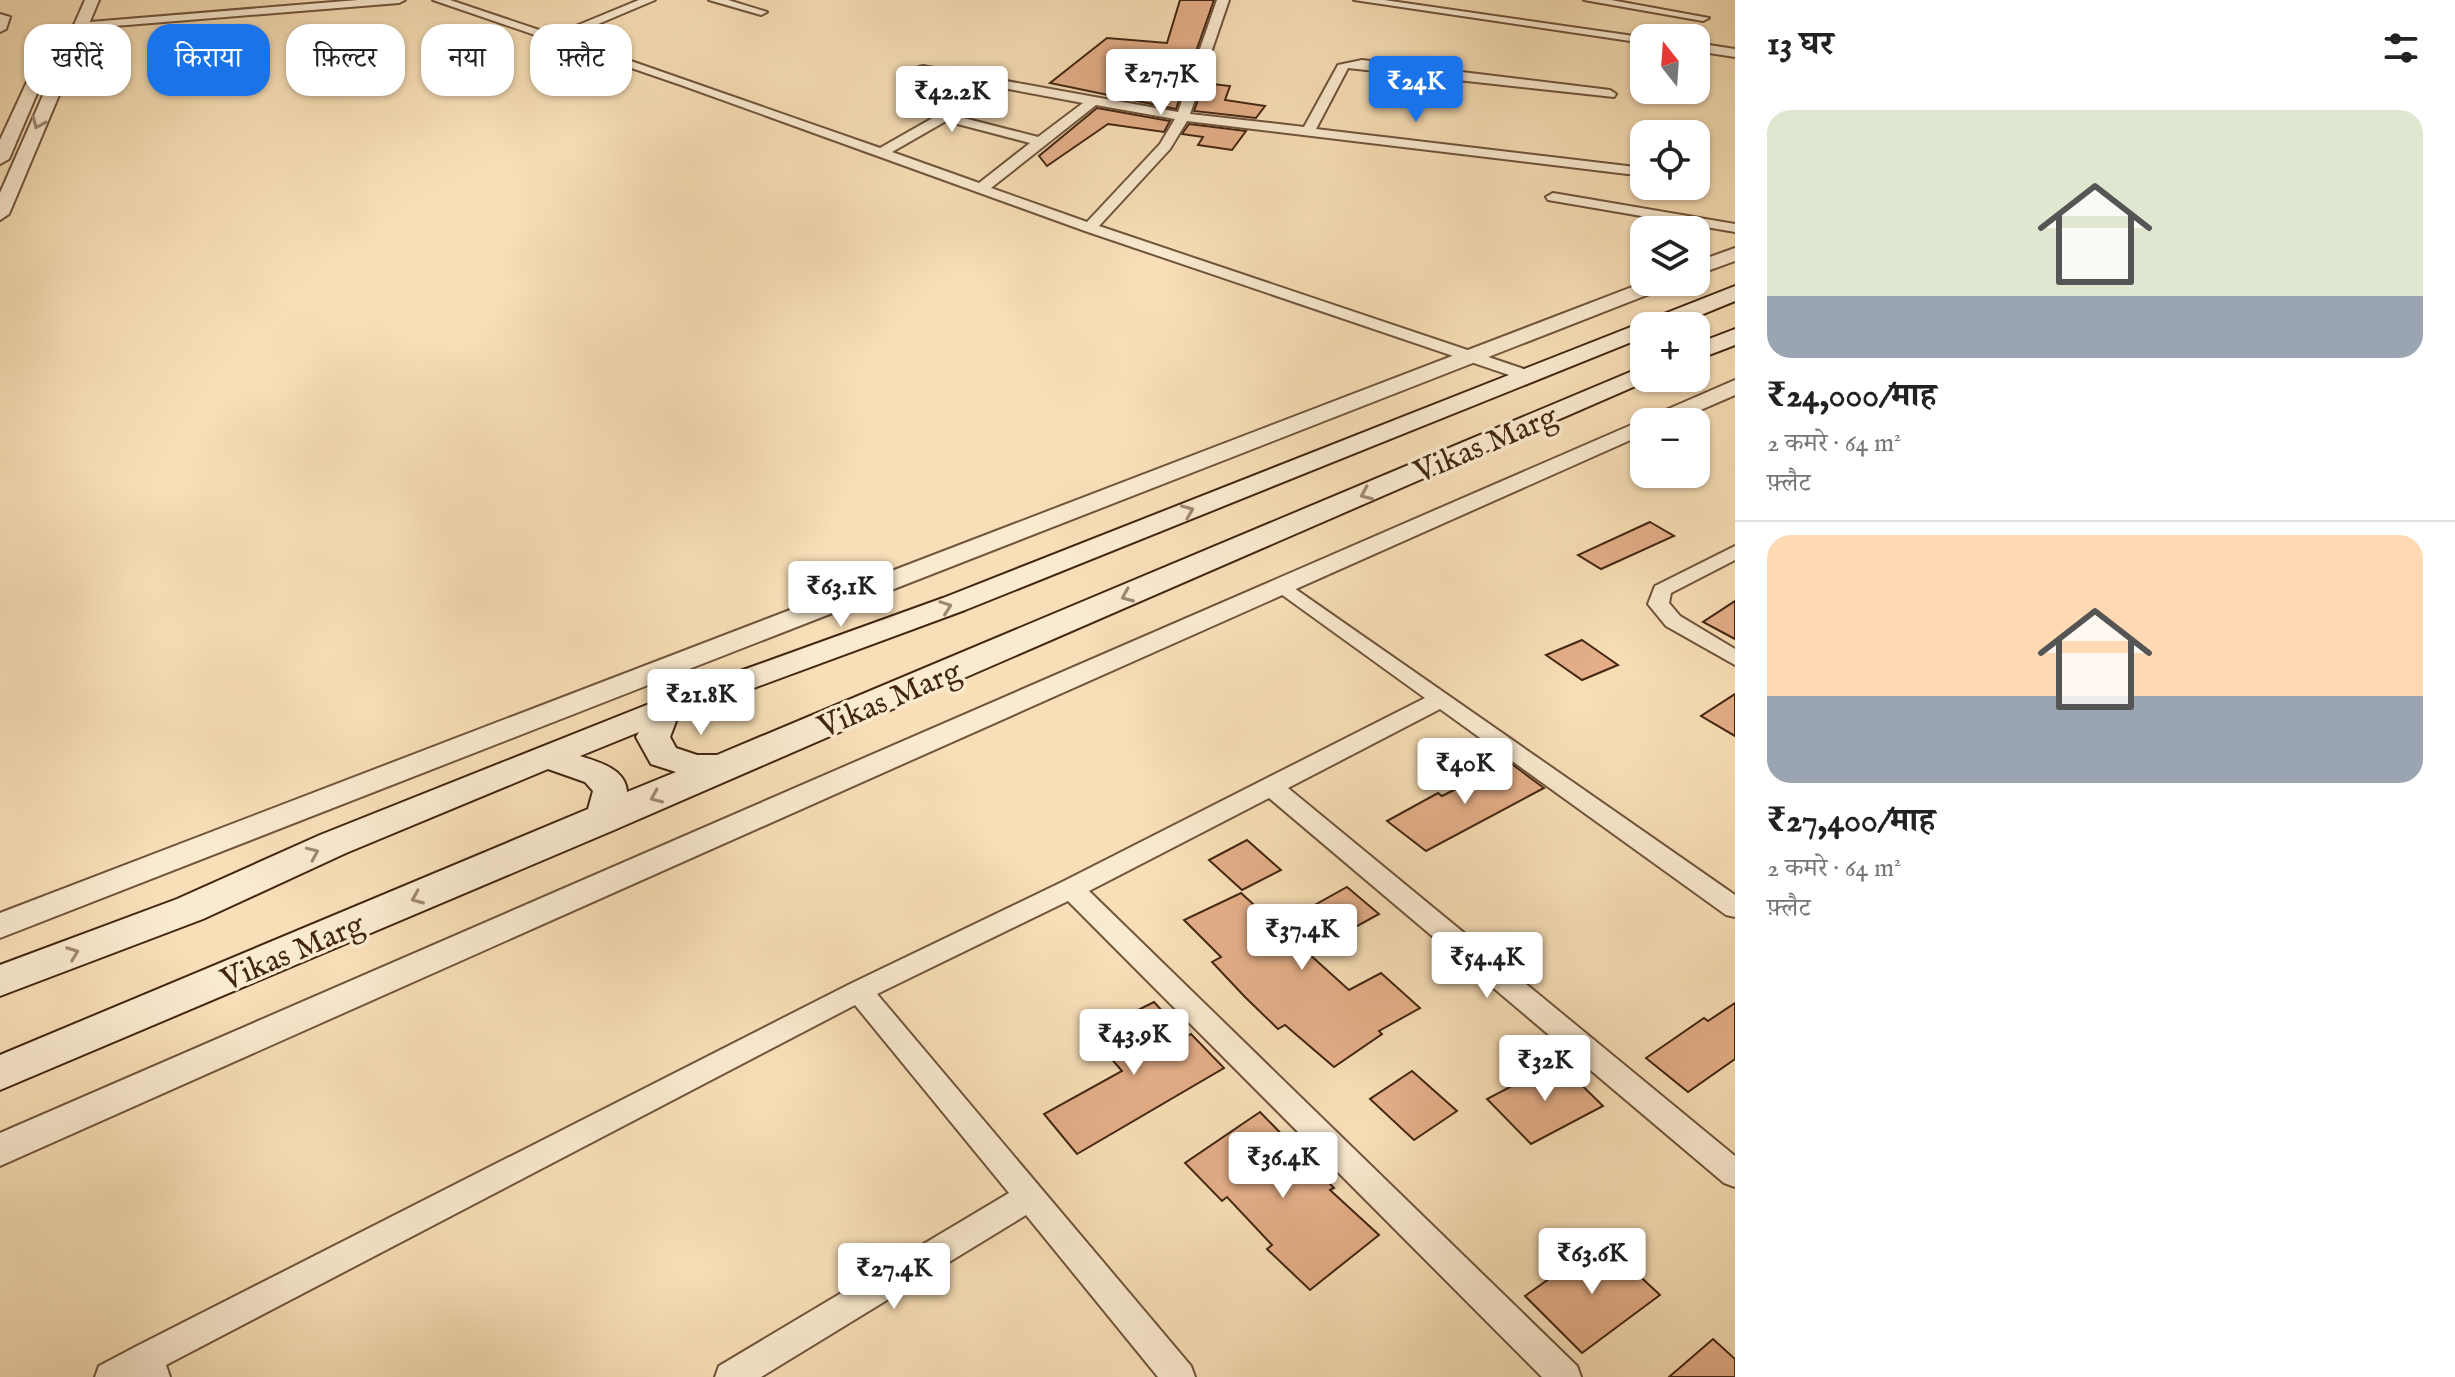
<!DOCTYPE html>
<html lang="hi">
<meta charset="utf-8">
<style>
:root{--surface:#fff;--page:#f2f2f2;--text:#222;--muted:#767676;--line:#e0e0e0;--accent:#1a73e8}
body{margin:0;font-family:"IM FELL English","Noto Serif Devanagari",serif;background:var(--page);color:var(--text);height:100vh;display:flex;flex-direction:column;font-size:30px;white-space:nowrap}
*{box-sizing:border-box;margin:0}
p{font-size:26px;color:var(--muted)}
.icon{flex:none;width:44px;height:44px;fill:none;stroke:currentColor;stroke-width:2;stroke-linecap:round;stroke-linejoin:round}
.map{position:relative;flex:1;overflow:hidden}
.side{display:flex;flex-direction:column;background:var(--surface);width:720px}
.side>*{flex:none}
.hud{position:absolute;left:24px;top:24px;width:760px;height:72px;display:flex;gap:16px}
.needle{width:52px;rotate:343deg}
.tools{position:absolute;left:1630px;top:24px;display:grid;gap:16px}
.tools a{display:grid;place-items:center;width:80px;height:80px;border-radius:16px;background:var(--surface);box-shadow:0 2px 6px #0004;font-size:40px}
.price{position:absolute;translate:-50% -68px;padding:0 18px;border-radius:8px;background:#fff;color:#222;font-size:26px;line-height:52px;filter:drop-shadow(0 2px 4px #0008)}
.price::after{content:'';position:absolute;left:50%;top:48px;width:24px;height:18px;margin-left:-12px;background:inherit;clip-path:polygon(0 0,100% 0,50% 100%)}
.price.selected{background:var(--accent);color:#fff}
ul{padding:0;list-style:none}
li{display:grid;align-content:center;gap:16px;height:424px;padding:0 32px}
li+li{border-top:2px solid var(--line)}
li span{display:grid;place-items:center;height:248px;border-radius:24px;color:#555}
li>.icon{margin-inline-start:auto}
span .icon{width:144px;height:144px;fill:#fffc;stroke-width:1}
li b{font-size:34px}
h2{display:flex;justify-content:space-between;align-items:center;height:96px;padding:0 32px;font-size:34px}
.chip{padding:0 28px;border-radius:24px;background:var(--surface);box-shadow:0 2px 6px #0004;font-size:28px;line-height:72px}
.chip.selected{background:var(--accent);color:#fff}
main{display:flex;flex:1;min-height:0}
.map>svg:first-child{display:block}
.building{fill:#e5af89;stroke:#432612;stroke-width:2}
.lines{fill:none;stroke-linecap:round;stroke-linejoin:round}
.minor-casing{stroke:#70543b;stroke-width:4}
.tertiary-casing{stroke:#70543b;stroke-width:4}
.secondary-casing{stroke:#432612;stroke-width:4}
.minor{fill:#faead0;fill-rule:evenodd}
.tertiary{fill:#faead0;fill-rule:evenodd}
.secondary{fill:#faead0;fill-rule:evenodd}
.oneway{stroke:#9e8871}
.labels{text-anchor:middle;stroke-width:7;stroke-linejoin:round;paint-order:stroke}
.street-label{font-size:32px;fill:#432612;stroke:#faead0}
</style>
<main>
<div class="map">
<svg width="1735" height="1377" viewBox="0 0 1735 1377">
<rect width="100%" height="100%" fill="#f8dfb7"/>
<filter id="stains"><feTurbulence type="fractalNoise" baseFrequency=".0025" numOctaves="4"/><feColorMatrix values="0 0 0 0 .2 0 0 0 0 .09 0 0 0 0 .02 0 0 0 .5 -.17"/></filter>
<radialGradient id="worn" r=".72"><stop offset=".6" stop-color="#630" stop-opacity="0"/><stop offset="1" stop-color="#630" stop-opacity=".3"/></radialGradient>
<!-- building -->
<g class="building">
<path d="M 1180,0 L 1214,0 L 1176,109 L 1050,83 L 1107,38 L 1167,43 Z"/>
<path d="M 1204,83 L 1230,86 L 1225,100 L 1265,106 L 1256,118 L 1194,111 Z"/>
<path d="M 1097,108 L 1170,121 L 1164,132 L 1108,124 L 1047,166 L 1039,156 Z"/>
<path d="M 1189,124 L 1246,131 L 1232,150 L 1198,145 L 1203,137 L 1182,134 Z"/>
<path d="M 1650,522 L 1674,536 L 1601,569 L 1578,555 Z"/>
<path d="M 1735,601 L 1735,639 L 1703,622 Z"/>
<path d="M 1582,640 L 1618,665 L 1582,680 L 1546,655 Z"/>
<path d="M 1735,694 L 1735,736 L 1701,716 Z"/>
<path d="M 1509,762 L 1544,788 L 1426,851 L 1387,821 L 1438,793 L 1442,796 Z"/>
<path d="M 1247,840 L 1281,870 L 1242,890 L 1209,860 Z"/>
<path d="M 1347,887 L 1379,914 L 1308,953 L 1349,990 L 1381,973 L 1420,1008 L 1379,1031 L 1382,1034 L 1334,1067 L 1285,1025 L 1278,1029 L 1245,997 L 1212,962 L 1221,957 L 1184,920 L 1241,893 L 1277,926 Z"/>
<path d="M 1154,1002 L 1186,1037 L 1191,1034 L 1224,1068 L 1077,1154 L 1044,1114 L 1122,1071 L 1090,1034 Z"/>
<path d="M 1735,1003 L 1735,1059 L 1688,1092 L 1646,1058 L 1704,1018 L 1708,1021 Z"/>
<path d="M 1558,1062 L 1603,1106 L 1531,1144 L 1487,1099 Z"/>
<path d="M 1412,1071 L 1457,1111 L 1414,1140 L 1370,1099 Z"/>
<path d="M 1260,1112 L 1334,1188 L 1330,1190 L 1379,1235 L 1310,1290 L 1267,1249 L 1272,1245 L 1227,1197 L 1222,1201 L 1185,1163 Z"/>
<path d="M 1602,1241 L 1660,1295 L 1582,1353 L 1525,1296 Z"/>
<path d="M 1713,1339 L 1735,1359 L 1735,1377 L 1669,1377 Z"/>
</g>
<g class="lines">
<!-- minor casing -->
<g class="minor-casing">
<g id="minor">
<path d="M 358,0 L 405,0 L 399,3 L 78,29 L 72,26 L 78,23 Z"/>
<path d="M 433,0 L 450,0 L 554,35 L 639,0 L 655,0 L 565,38 L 880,148 L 989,86 L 919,73 L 919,67 L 923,66 L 1178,112 L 1217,0 L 1229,0 L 1190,114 L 1304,127 L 1338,65 L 1362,60 L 1610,90 L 1616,94 L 1614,97 L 1348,68 L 1316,129 L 1644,168 L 1644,176 L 1187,121 L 1170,149 L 1099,226 L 1533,372 L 1536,376 L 1527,381 L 1085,231 L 681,85 ZM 1003,88 L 1083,103 L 1038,137 L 956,116 ZM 1096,105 L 1175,119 L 1160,144 L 1087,222 L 991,188 ZM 946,121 L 1030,143 L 979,183 L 892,152 Z"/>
<path d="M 709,0 L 728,0 L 767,12 L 761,15 Z"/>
<path d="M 1354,0 L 1384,0 L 1648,38 L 1644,38 L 1644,43 Z"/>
<path d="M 1584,0 L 1611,0 L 1709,18 L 1703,21 Z"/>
<path d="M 0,14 L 10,17 L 6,29 L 0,32 Z"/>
<path d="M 1696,43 L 1735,49 L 1735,57 L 1696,51 Z"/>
<path d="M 1553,193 L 1735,224 L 1735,232 L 1548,200 L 1546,197 Z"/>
<path d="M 1735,546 L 1735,560 L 1671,593 L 1669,603 L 1680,616 L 1735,649 L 1735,665 L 1666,626 L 1648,604 L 1655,586 Z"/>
<path d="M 1281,579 L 1735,895 L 1735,917 L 1726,915 L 1440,709 L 1288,788 L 1735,1156 L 1735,1187 L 1724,1183 L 1269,798 L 1089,891 L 1577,1366 L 1581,1377 L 1542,1377 L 1068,901 L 877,994 L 1191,1366 L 1195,1377 L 1158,1377 L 1026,1215 L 761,1377 L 715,1377 L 719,1366 L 1009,1193 L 855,1005 L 166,1365 L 170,1377 L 95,1377 L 99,1366 L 135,1347 L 850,984 L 1062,882 L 1425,698 L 1274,589 L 1271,585 L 1274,581 Z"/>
</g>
</g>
<!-- tertiary casing -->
<g class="tertiary-casing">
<g id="tertiary">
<path d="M 85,0 L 99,0 L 9,214 L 0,220 L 0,193 Z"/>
<path d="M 50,32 L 62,35 L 9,159 L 0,164 L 0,140 Z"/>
<path d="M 1735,248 L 1735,261 L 1696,275 L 1696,262 Z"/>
<path d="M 1645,282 L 1673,282 L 1670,286 L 0,938 L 0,913 Z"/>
<path d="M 1735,380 L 1735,395 L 1673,422 L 1644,422 L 1644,434 L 0,1166 L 0,1133 Z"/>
</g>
</g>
<!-- secondary casing -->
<g class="secondary-casing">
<g id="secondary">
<path d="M 1735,286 L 1735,301 L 1674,326 L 1644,326 L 1644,337 L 965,610 L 678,716 L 670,737 L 676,748 L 697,755 L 717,755 L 1635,370 L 1644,368 L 1644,378 L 1654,378 L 614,830 L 0,1090 L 0,1055 L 588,809 L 593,791 L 585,782 L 548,769 L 346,853 L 203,919 L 0,996 L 0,965 L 177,899 L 320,835 L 654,702 L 943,598 ZM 639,732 L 636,737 L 651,764 L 676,772 L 627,792 C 626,769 599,762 580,756 Z"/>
<path d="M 1735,329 L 1735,345 L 1696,360 L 1696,344 Z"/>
</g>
</g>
<!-- minor -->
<use href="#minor" class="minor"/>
<!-- tertiary -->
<use href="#tertiary" class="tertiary"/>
<!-- secondary -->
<use href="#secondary" class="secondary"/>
</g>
<!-- one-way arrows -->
<defs><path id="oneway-chevron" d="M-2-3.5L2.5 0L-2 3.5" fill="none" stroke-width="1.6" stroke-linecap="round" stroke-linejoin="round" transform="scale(2)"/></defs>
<g class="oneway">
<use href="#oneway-chevron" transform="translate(38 123) rotate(113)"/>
<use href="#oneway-chevron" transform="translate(1366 494) rotate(157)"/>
<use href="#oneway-chevron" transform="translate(1188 511) rotate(-22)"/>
<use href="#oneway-chevron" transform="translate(1127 596) rotate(157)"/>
<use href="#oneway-chevron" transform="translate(946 607) rotate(-20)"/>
<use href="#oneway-chevron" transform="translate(656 797) rotate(157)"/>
<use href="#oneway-chevron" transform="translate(313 853) rotate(-24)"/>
<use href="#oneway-chevron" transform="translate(417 898) rotate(157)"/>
<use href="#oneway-chevron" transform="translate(73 953) rotate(-21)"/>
</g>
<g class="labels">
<!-- street labels -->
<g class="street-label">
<text transform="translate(1485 443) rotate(-23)" y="11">Vikas Marg</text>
<text transform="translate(889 698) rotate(-23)" y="11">Vikas Marg</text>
<text transform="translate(292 951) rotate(-23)" y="11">Vikas Marg</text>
</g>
</g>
<rect width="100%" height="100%" filter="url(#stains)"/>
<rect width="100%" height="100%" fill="url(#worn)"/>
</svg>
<div class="tools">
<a><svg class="needle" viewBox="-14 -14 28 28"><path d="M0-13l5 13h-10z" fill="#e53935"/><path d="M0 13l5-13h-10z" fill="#767676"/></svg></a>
<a><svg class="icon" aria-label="locate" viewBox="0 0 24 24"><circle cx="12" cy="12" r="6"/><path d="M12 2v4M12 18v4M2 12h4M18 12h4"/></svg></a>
<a><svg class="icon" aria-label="layers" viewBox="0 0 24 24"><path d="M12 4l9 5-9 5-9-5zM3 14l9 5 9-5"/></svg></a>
<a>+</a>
<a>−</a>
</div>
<b class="price" style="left:1161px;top:117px">₹27.7K</b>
<b class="price selected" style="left:1416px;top:124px">₹24K</b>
<b class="price" style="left:952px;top:134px">₹42.2K</b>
<b class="price" style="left:841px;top:629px">₹63.1K</b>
<b class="price" style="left:701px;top:737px">₹21.8K</b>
<b class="price" style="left:1465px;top:806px">₹40K</b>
<b class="price" style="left:1302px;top:972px">₹37.4K</b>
<b class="price" style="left:1487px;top:1000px">₹54.4K</b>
<b class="price" style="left:1134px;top:1077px">₹43.9K</b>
<b class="price" style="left:1545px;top:1103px">₹32K</b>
<b class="price" style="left:1283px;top:1200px">₹36.4K</b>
<b class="price" style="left:1592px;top:1296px">₹63.6K</b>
<b class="price" style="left:894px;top:1311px">₹27.4K</b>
<div class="hud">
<a class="chip">खरीदें</a>
<a class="chip selected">किराया</a>
<a class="chip">फ़िल्टर</a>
<a class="chip">नया</a>
<a class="chip">फ़्लैट</a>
</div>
</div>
<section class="side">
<h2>13 घर<svg class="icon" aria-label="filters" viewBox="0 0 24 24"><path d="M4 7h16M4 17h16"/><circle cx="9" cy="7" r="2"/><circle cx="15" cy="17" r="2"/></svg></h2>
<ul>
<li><span style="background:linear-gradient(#dfe7d0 75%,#9aa5b1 0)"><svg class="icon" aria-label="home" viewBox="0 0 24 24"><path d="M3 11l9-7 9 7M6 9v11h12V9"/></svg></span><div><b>₹24,000/माह</b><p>2 कमरे · 64 m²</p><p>फ़्लैट</p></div></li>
<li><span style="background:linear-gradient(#ffd9b3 65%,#9aa5b1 0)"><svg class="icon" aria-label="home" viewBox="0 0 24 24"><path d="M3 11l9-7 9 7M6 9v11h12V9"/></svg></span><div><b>₹27,400/माह</b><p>2 कमरे · 64 m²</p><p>फ़्लैट</p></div></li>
</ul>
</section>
</main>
